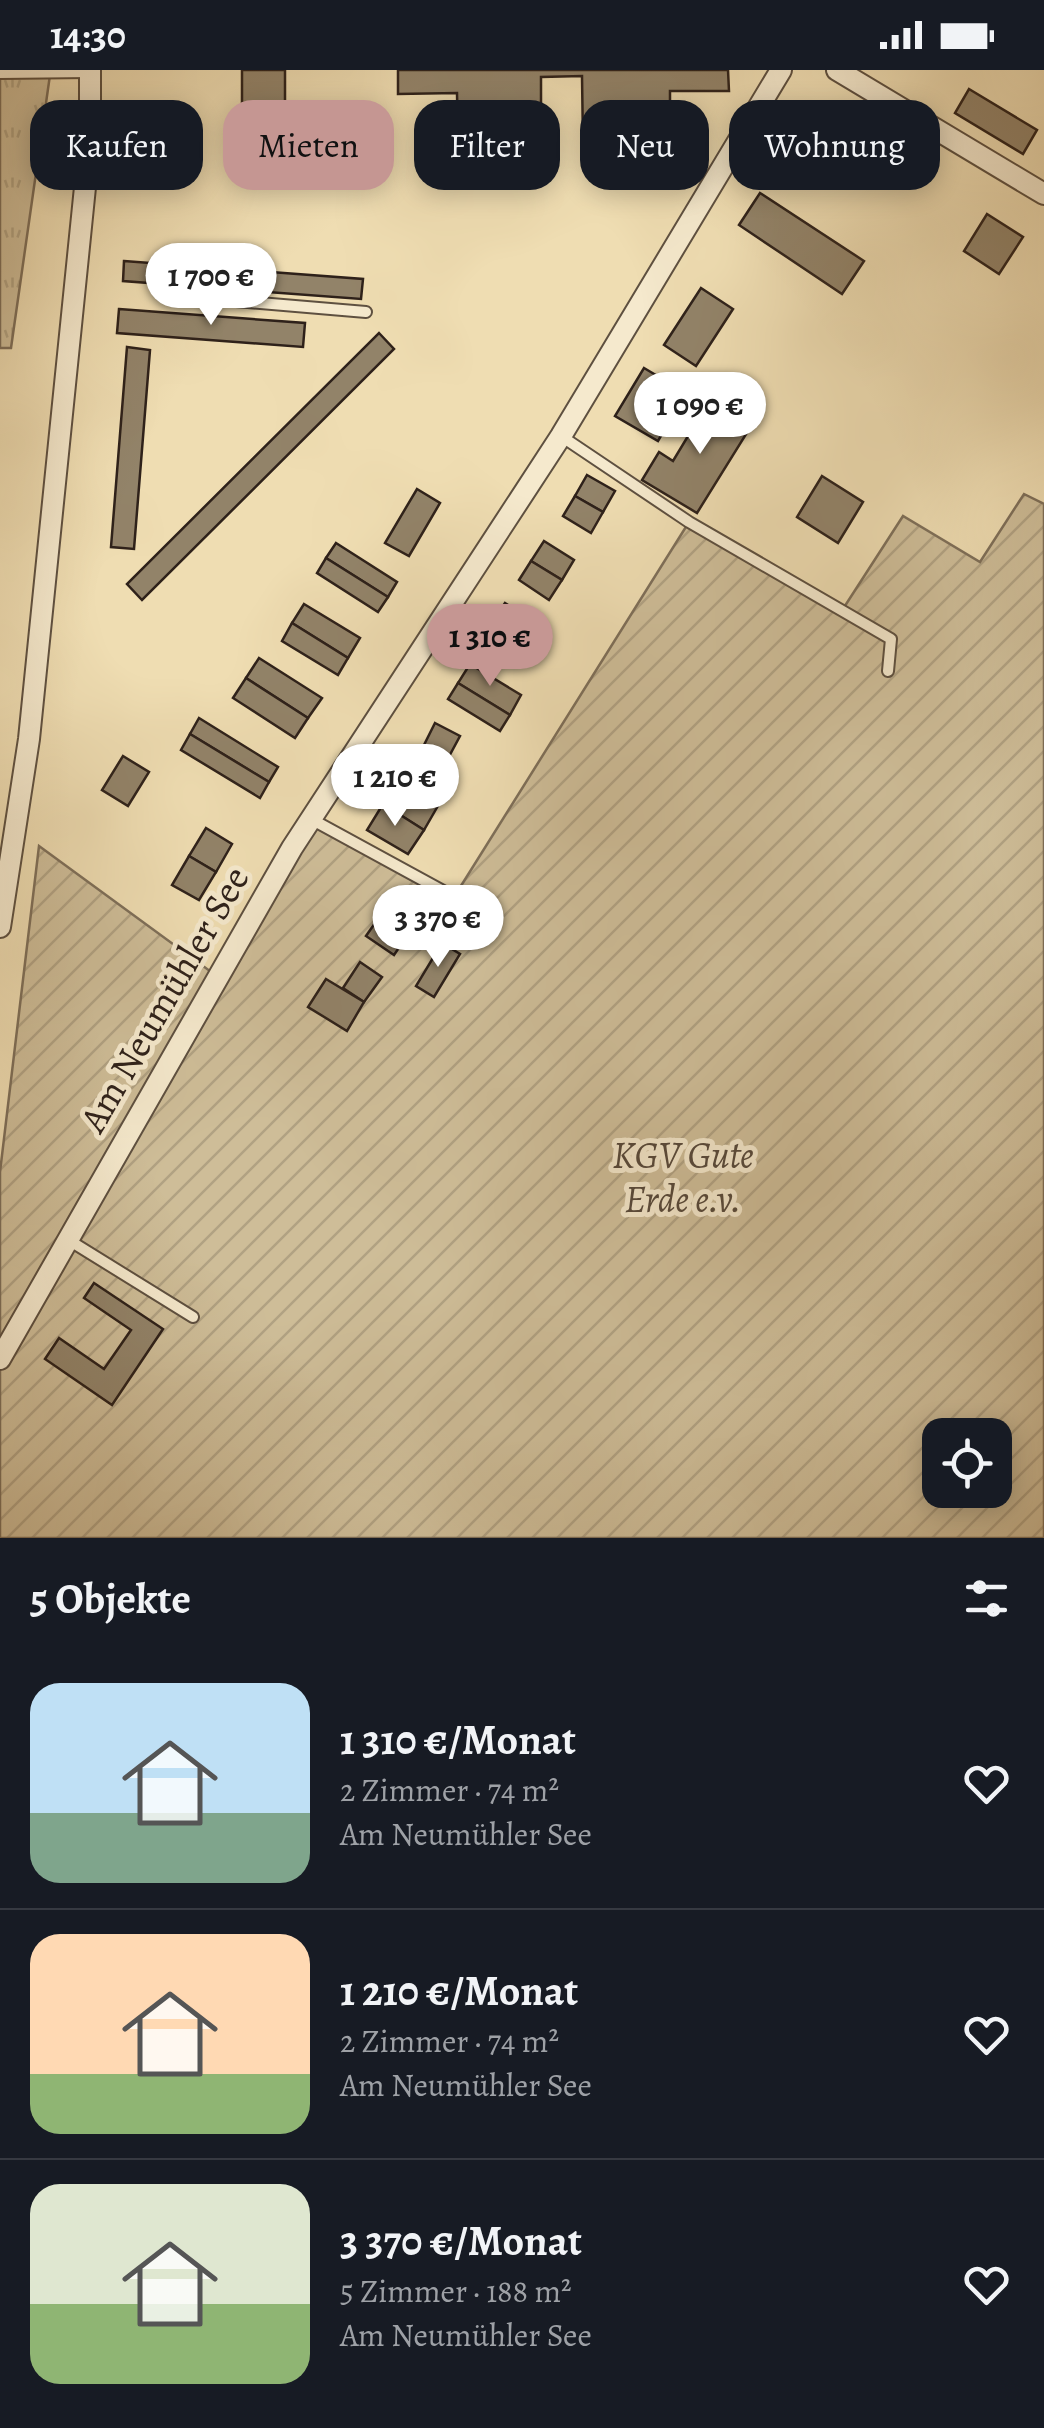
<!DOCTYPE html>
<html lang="de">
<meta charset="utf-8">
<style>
:root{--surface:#171b24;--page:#242831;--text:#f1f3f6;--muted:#9ea1a6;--line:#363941;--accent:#c59692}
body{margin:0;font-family:Alegreya,serif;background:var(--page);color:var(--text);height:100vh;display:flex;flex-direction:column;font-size:38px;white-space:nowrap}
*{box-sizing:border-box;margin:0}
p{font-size:32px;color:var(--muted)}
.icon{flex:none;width:55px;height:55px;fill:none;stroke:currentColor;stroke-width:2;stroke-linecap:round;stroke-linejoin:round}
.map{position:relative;height:1468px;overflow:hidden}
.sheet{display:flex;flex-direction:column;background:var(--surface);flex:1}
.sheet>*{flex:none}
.banner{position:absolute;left:30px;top:30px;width:985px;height:90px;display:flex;gap:20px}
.controls{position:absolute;left:922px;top:1348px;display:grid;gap:20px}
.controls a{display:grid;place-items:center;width:90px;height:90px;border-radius:20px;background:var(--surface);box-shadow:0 5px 25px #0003;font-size:50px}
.price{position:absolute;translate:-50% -85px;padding:0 22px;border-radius:35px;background:#fff;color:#222;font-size:32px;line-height:65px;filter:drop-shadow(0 2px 5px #0008)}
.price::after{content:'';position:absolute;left:50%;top:60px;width:30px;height:22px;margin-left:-15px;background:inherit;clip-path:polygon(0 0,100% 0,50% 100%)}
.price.on{background:var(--accent);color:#111}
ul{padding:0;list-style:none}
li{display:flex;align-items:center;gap:30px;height:250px;padding:0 30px}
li+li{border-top:2px solid var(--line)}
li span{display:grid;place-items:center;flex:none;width:280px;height:200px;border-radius:30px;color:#555}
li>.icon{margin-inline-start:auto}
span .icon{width:120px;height:120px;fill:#fffc;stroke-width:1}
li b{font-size:42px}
h2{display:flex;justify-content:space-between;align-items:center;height:120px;padding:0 30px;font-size:42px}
.tag{padding:0 35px;border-radius:30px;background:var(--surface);box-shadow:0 5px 25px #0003;font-size:35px;line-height:90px}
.tag.on{background:var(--accent);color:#111}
.status{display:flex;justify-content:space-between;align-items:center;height:70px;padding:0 50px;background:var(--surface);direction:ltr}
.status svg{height:28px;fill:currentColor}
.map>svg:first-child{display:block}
.grass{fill:url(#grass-tufts);stroke:#7e6f59;stroke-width:2.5}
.garden{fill:url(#garden-furrows);stroke:#7e6f59;stroke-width:2.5;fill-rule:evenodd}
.building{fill:#928369;stroke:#2e211a;stroke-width:2.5}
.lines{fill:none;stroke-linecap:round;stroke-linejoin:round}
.lane-casing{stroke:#5e5040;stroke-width:14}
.street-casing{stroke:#5e5040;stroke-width:24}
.lane{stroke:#f5e9cd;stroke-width:10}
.street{stroke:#f5e9cd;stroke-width:20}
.labels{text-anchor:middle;stroke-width:10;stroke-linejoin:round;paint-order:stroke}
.street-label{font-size:38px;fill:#2e211a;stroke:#f5e9cd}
.park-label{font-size:38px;font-style:italic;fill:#56483a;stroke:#f5e9cd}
</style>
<div class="status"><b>14:30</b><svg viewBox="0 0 49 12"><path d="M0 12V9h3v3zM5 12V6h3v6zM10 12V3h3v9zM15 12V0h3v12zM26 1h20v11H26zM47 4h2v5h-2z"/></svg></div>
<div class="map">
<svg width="1044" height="1468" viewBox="0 0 1044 1468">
<defs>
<pattern id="grass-tufts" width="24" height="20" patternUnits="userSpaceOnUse" patternTransform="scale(2.5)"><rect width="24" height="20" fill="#cebd98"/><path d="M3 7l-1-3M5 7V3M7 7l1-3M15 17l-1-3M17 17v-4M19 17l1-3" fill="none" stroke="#b1a282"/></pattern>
<pattern id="garden-furrows" width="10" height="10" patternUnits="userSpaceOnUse" patternTransform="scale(2.5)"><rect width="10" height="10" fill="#cebd98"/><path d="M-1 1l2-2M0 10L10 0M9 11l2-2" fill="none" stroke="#b1a282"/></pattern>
</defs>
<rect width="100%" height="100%" fill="#efddb2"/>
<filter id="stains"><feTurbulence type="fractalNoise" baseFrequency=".002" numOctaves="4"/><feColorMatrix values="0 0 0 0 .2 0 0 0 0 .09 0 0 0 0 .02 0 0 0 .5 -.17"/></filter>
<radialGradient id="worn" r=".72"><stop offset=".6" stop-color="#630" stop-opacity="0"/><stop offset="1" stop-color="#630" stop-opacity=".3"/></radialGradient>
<!-- grass -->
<path class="grass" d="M 0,5 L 50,5 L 11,278 L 0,278 Z"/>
<!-- garden -->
<path class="garden" d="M 1024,424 L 1044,434 L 1044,1468 L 0,1468 L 0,1102 L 39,776 L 218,907 L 310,749 L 454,827 L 689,452 L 841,542 L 903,446 L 980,492 ZM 940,1365 L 995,1365 L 995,1420 L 940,1420 Z"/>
<!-- building -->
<g class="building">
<rect x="242" y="0" width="43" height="40"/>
<path d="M 398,0 L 728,0 L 729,21 L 670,21 L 670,73 L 583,73 L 582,6 L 541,7 L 541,73 L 458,74 L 457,23 L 398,24 Z"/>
<path d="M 969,19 L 1037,60 L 1023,84 L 955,43 Z"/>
<path d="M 812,33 L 869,67 L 848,101 L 792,67 Z"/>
<path d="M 760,123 L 864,191 L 842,224 L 739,155 Z"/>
<path d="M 987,144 L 1023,167 L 999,204 L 964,181 Z"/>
<path d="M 124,191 L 363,209 L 361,229 L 123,211 Z"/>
<path d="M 701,218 L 733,239 L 696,296 L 664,275 Z"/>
<path d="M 119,239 L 305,253 L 303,277 L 117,263 Z"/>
<path d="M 379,263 L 394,279 L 142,530 L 127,514 Z"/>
<path d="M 127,277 L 150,280 L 134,479 L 111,477 Z"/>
<path d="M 644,298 L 686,323 L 658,371 L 615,346 Z"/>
<path d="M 711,328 L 753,353 L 697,443 L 642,410 L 659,382 L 673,391 Z"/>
<path d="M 587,405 L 615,421 L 603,442 L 575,426 Z"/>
<path d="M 822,406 L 863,432 L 838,473 L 797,447 Z"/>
<path d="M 417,419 L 440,433 L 409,486 L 385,473 Z"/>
<path d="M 575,426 L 603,442 L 591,463 L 563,446 Z"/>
<path d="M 544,471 L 574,490 L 562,510 L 531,491 Z"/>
<path d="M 336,473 L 397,512 L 388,527 L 326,488 Z"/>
<path d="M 326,488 L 388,527 L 378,542 L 317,503 Z"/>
<path d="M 531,491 L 562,510 L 549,530 L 519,510 Z"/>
<path d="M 505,533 L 547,560 L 536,579 L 492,552 Z"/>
<path d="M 304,534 L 360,568 L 348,588 L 292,553 Z"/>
<path d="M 492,552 L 536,579 L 527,596 L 483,568 Z"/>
<path d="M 292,553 L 348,588 L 338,605 L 282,571 Z"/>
<path d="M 259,588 L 322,628 L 308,648 L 246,608 Z"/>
<path d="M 470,594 L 521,625 L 510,645 L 458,613 Z"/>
<path d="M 246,608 L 308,648 L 295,668 L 233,628 Z"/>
<path d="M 458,613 L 510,645 L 500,661 L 448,629 Z"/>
<path d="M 199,648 L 278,697 L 269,712 L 190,664 Z"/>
<path d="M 435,653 L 460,666 L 446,692 L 422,679 Z"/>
<path d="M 190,664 L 269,712 L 260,728 L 181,680 Z"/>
<path d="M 422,679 L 446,692 L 432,717 L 408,705 Z"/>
<path d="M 123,686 L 149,702 L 128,736 L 102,720 Z"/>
<path d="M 398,709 L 439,734 L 424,760 L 383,734 Z"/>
<path d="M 383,734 L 424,760 L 408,784 L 367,760 Z"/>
<path d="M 206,758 L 232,774 L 216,802 L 189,786 Z"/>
<path d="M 189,786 L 216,802 L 199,830 L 172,815 Z"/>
<path d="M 389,833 L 417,851 L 394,885 L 366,866 Z"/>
<path d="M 442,873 L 460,884 L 434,927 L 416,916 Z"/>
<path d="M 360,892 L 382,907 L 364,932 L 343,918 Z"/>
<path d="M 326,909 L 364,932 L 347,961 L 308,937 Z"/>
<path d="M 94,1213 L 163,1259 L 112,1335 L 45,1289 L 59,1268 L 104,1299 L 131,1260 L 84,1228 Z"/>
</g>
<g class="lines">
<!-- lane casing -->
<g class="lane-casing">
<g id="lane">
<path d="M 0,3 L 90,2"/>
<path d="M 165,225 L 366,242"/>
<path d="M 561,366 L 689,452 L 891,569 L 888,601"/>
<path d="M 311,749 L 454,827"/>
<path d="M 67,1169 L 193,1247"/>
</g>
</g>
<!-- street casing -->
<g class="street-casing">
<g id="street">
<path d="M 837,0 L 1044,124"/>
<path d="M 0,857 L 29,669 L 90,68 L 90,0"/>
<path d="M 0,1289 L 292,778 L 561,366 L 781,0"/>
</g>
</g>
<!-- lane -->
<use href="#lane" class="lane"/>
<!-- street -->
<use href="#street" class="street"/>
</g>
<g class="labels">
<!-- street labels -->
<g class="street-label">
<text transform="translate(164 929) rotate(-60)" y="13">Am Neumühler See</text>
</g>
<!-- park labels -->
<g class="park-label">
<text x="683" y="1098">KGV Gute<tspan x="683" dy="44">Erde e.v.</tspan></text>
</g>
</g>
<rect width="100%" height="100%" filter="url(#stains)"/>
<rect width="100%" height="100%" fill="url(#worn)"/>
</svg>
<div class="controls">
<a><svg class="icon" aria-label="locate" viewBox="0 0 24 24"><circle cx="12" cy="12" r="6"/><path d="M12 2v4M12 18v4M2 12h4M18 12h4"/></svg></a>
</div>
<b class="price" style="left:211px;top:258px">1 700 €</b>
<b class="price" style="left:700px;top:387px">1 090 €</b>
<b class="price on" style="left:490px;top:619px">1 310 €</b>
<b class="price" style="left:395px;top:759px">1 210 €</b>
<b class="price" style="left:438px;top:900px">3 370 €</b>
<div class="banner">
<a class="tag">Kaufen</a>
<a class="tag on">Mieten</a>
<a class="tag">Filter</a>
<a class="tag">Neu</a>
<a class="tag">Wohnung</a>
</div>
</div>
<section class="sheet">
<h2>5 Objekte<svg class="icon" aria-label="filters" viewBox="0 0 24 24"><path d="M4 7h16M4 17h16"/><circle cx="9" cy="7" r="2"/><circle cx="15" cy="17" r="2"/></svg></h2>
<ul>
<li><span style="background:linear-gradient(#bfe0f5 65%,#7fa58c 0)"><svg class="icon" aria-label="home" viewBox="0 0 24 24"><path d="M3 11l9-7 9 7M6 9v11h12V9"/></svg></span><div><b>1 310 €/Monat</b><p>2 Zimmer · 74 m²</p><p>Am Neumühler See</p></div><svg class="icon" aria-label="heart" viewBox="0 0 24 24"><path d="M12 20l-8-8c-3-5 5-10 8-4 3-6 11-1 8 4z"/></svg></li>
<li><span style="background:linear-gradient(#ffd9b3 70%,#8fb573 0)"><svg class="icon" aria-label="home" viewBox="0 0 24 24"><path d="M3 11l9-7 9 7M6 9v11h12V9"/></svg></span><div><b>1 210 €/Monat</b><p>2 Zimmer · 74 m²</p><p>Am Neumühler See</p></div><svg class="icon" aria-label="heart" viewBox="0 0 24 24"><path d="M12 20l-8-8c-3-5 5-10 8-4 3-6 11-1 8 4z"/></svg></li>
<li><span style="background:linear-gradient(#dfe7d0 60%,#8fb573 0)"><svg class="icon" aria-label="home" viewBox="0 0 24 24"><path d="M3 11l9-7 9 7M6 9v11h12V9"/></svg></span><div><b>3 370 €/Monat</b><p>5 Zimmer · 188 m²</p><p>Am Neumühler See</p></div><svg class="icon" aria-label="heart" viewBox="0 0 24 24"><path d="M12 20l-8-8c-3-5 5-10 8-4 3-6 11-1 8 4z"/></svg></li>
</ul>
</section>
